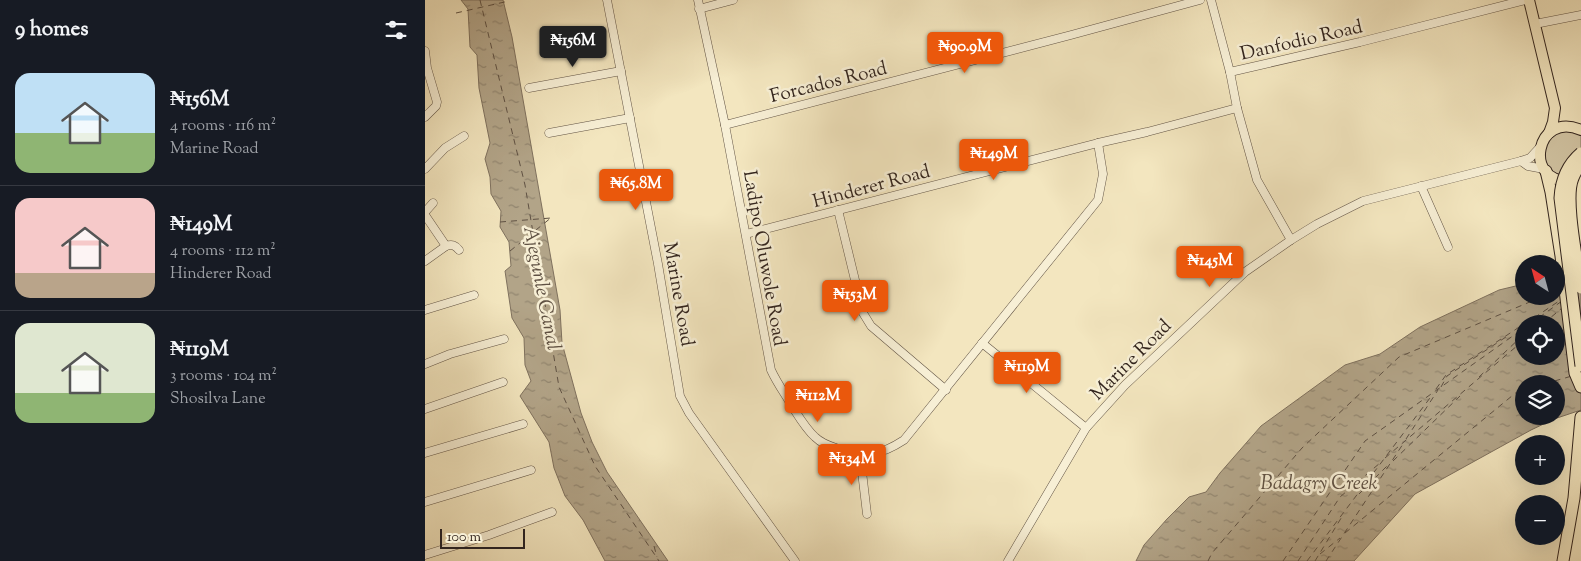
<!DOCTYPE html>
<meta charset="utf-8">
<style>
:root{--surface:#171b24;--page:#242831;--text:#f1f3f6;--muted:#9ea1a6;--line:#363941;--accent:#ea580c}
body{margin:0;font-family:"Sorts Mill Goudy",serif;background:var(--page);color:var(--text);height:100vh;display:flex;flex-direction:column;font-size:19px;white-space:nowrap}
*{box-sizing:border-box;margin:0}
p{font-size:16px;color:var(--muted)}
.icon{flex:none;width:28px;height:28px;fill:none;stroke:currentColor;stroke-width:2;stroke-linecap:round;stroke-linejoin:round}
.map{position:relative;flex:1;overflow:hidden}
.drawer{display:flex;flex-direction:column;background:var(--surface);width:425px}
.drawer>*{flex:none}
.needle{width:32px;rotate:324deg}
.buttons{position:absolute;left:1090px;top:255px;display:grid;gap:10px}
.buttons a{display:grid;place-items:center;width:50px;height:50px;border-radius:50%;background:var(--surface);box-shadow:0 5px 20px #0002;font-size:25px}
.scale{position:absolute;left:15px;bottom:12px;width:85px;box-sizing:border-box;padding-left:5px;border:2px solid #33251e;border-top:0;font-size:14px;line-height:18px;white-space:nowrap;color:#33251e;-webkit-text-stroke:4px #f7efd5;paint-order:stroke}
.price{position:absolute;translate:-50% -42px;padding:0 11px;border-radius:5px;background:var(--accent);color:#fff;font-size:16px;line-height:32px;filter:drop-shadow(0 1px 2px #0008)}
.price::after{content:'';position:absolute;left:50%;top:30px;width:15px;height:11px;margin-left:-8px;background:inherit;clip-path:polygon(0 0,100% 0,50% 100%)}
.price.on{background:#222;color:#fff}
ul{padding:0;list-style:none}
li{display:flex;align-items:center;gap:15px;height:125px;padding:0 15px}
li+li{border-top:1px solid var(--line)}
li span{display:grid;place-items:center;flex:none;width:140px;height:100px;border-radius:15px;color:#555}
li>.icon{margin-inline-start:auto}
span .icon{width:60px;height:60px;fill:#fffc;stroke-width:1}
li b{font-size:21px}
h2{display:flex;justify-content:space-between;align-items:center;height:60px;padding:0 15px;font-size:21px}
main{display:flex;flex:1;min-height:0}
.map>svg:first-child{display:block}
.grass{fill:#d2c5a4;stroke:#827561}
.water{fill:url(#water-ripples);stroke:#7f715e;fill-rule:evenodd}
.lines{fill:none;stroke-linecap:round;stroke-linejoin:round}
.ferry{stroke:#5f5143;stroke-width:1;stroke-dasharray:6 5;stroke-linecap:butt}
.minor-casing{stroke:#635546;stroke-width:9}
.major-casing{stroke:#33251e;stroke-width:12}
.highway-casing{stroke:#33251e;stroke-width:13}
.minor{stroke:#f7efd5;stroke-width:8}
.major{stroke:#f3e6bf;stroke-width:10}
.highway{stroke:#f3e6bf;stroke-width:11}
.highway-bridge-casing{stroke:#33251e;stroke-width:13;stroke-linecap:butt}
.highway-bridge{stroke:#f3e6bf;stroke-width:11}
.labels{text-anchor:middle;stroke-width:5;stroke-linejoin:round;paint-order:stroke}
.street-label{font-size:19px;fill:#33251e;stroke:#f7efd5}
.water-label{font-size:20px;font-style:italic;fill:#5f5143;stroke:#f7efd5}
</style>
<main>
<section class="drawer">
<h2>9 homes<svg class="icon" aria-label="filters" viewBox="0 0 24 24"><path d="M4 7h16M4 17h16"/><circle cx="9" cy="7" r="2"/><circle cx="15" cy="17" r="2"/></svg></h2>
<ul>
<li><span style="background:linear-gradient(#bfe0f5 60%,#8fb573 0)"><svg class="icon" aria-label="home" viewBox="0 0 24 24"><path d="M3 11l9-7 9 7M6 9v11h12V9"/></svg></span><div><b>₦156M</b><p>4 rooms · 116 m²</p><p>Marine Road</p></div></li>
<li><span style="background:linear-gradient(#f6c9c9 75%,#b9a48a 0)"><svg class="icon" aria-label="home" viewBox="0 0 24 24"><path d="M3 11l9-7 9 7M6 9v11h12V9"/></svg></span><div><b>₦149M</b><p>4 rooms · 112 m²</p><p>Hinderer Road</p></div></li>
<li><span style="background:linear-gradient(#dfe7d0 70%,#8fb573 0)"><svg class="icon" aria-label="home" viewBox="0 0 24 24"><path d="M3 11l9-7 9 7M6 9v11h12V9"/></svg></span><div><b>₦119M</b><p>3 rooms · 104 m²</p><p>Shosilva Lane</p></div></li>
</ul>
</section>
<div class="map">
<svg width="1156" height="561" viewBox="0 0 1156 561">
<defs>
<pattern id="water-ripples" width="26" height="14" patternUnits="userSpaceOnUse" patternTransform="scale(1.25)"><rect width="26" height="14" fill="#b2a488"/><path d="M2 4q2-2 4 0t4 0M15 11q2-2 4 0t4 0" fill="none" stroke="#91856f"/></pattern>
</defs>
<rect width="100%" height="100%" fill="#f3e6bf"/>
<filter id="stains"><feTurbulence type="fractalNoise" baseFrequency=".004" numOctaves="4"/><feColorMatrix values="0 0 0 0 .2 0 0 0 0 .09 0 0 0 0 .02 0 0 0 .5 -.17"/></filter>
<radialGradient id="worn" r=".72"><stop offset=".6" stop-color="#630" stop-opacity="0"/><stop offset="1" stop-color="#630" stop-opacity=".3"/></radialGradient>
<!-- grass -->
<path class="grass" d="M 1136,130 L 1156,134 L 1156,173 L 1138,177 C 1118,167 1118,162 1122,141 Z"/>
<!-- water -->
<g class="water">
<path d="M 36,0 L 78,0 L 87,37 L 135,310 L 137,343 L 156,413 L 167,442 L 182,472 L 243,561 L 180,561 L 158,520 L 140,496 L 129,468 L 124,442 L 95,396 L 106,381 L 100,365 L 99,338 L 87,318 L 80,271 L 86,266 L 84,242 L 75,227 L 76,211 L 66,194 L 65,177 L 60,159 L 65,143 L 54,88 L 52,55 L 45,47 L 43,9 Z"/>
<path d="M 1156,272 L 1156,410 L 1129,419 L 1106,430 L 990,494 L 929,561 L 711,561 L 719,545 L 742,519 L 764,497 L 781,492 L 795,473 L 836,426 L 920,365 L 955,354 L 995,327 L 1074,290 L 1099,284 L 1099,296 L 1131,296 L 1131,276 ZM 1099,324 L 1131,324 L 1131,356 L 1099,356 ZM 1099,384 L 1131,384 L 1131,416 L 1099,416 Z"/>
</g>
<g class="lines">
<!-- ferry -->
<g class="ferry">
<path d="M 55,0 L 100,185 L 134,387 L 170,466 L 234,561"/>
<path d="M 31,13 L 84,1"/>
<path d="M 75,222 L 126,218"/>
<path d="M 85,251 L 127,217"/>
<path d="M 1100,324 L 1137,299"/>
<path d="M 1105,324 L 1137,301"/>
<path d="M 1109,324 L 1118,316"/>
<path d="M 1118,324 L 1137,308"/>
<path d="M 1054,377 L 1099,334"/>
<path d="M 1119,384 L 1147,376"/>
<path d="M 1016,387 L 1022,376 L 1084,335"/>
<path d="M 1011,389 L 1021,375 L 1099,324"/>
<path d="M 981,439 L 1013,390"/>
<path d="M 960,458 L 1099,340"/>
<path d="M 968,461 L 1035,396"/>
<path d="M 934,494 L 963,465"/>
<path d="M 920,533 L 1093,391 L 1099,389"/>
<path d="M 229,546 L 232,557"/>
<path d="M 895,554 L 915,538"/>
<path d="M 783,561 L 787,553 L 877,448 L 974,357 L 1119,296"/>
<path d="M 858,561 L 940,441 L 1099,328"/>
<path d="M 873,561 L 915,497 L 955,463"/>
<path d="M 882,561 L 1008,394"/>
<path d="M 890,561 L 918,515"/>
<path d="M 901,561 L 978,444"/>
</g>
<!-- minor casing -->
<g class="minor-casing">
<g id="minor">
<path d="M 182,0 L 233,264 L 255,396 L 264,413 L 370,561"/>
<path d="M 273,0 L 300,125 L 346,370 C 352,383 360,394 367,406 C 374,417 381,429 390,437 C 397,444 405,446 414,449 C 441,458 456,455 479,440 L 673,200 L 678,174 L 673,143"/>
<path d="M 786,0 L 805,72 L 812,108 L 832,180 L 866,240"/>
<path d="M 274,9 L 308,0"/>
<path d="M 1110,24 L 1156,15"/>
<path d="M 0,51 L 2,68 L 12,102 L 11,106 L 0,117"/>
<path d="M 805,72 L 935,42 L 1100,0"/>
<path d="M 104,88 L 196,71"/>
<path d="M 300,125 L 646,35 L 775,0"/>
<path d="M 124,133 L 205,118"/>
<path d="M 1096,161 L 1103,166 L 1119,169"/>
<path d="M 0,169 L 20,148 L 39,136"/>
<path d="M 996,186 L 1023,247"/>
<path d="M 413,210 L 438,313 L 446,326 L 521,390"/>
<path d="M 0,212 L 8,203"/>
<path d="M 0,215 L 21,246 C 27,244 30,245 34,250"/>
<path d="M 321,234 L 673,143 L 722,132 L 812,108"/>
<path d="M 0,261 L 21,246"/>
<path d="M 0,310 L 49,295"/>
<path d="M 557,343 L 661,428"/>
<path d="M 0,364 L 25,354 L 79,339"/>
<path d="M 0,409 L 78,382"/>
<path d="M 0,453 L 98,424"/>
<path d="M 435,455 L 442,514"/>
<path d="M 0,502 L 106,470"/>
<path d="M 0,555 L 64,535 L 127,512"/>
<path d="M 583,561 L 661,428 L 700,385 L 820,272 L 866,240 L 892,224 L 938,201 L 1096,161 L 1105,158 L 1116,146"/>
</g>
</g>
<!-- major casing -->
<g class="major-casing">
<g id="major">
<path d="M 1104,0 L 1130,108 L 1128,122 L 1124,133"/>
<path d="M 1145,181 C 1097,183 1111,110 1156,130"/>
</g>
</g>
<!-- highway casing -->
<g class="highway-casing">
<g id="highway">
<path d="M 1121,171 L 1126,192 L 1136,256 L 1150,373 L 1156,387"/>
<path d="M 1154,178 L 1151,200 L 1156,239"/>
<path d="M 1138,561 L 1149,498 L 1156,417"/>
</g>
</g>
<!-- minor -->
<use href="#minor" class="minor"/>
<!-- major -->
<use href="#major" class="major"/>
<!-- highway -->
<use href="#highway" class="highway"/>
<!-- highway-bridge casing -->
<g class="highway-bridge-casing">
<g id="highway-bridge">
<path d="M 1156,153 C 1142,165 1136,180 1135,198 L 1156,366"/>
<path d="M 1156,164 C 1153,168 1150,173 1148,178 C 1139,198 1153,264 1156,288"/>
</g>
</g>
<!-- highway-bridge -->
<use href="#highway-bridge" class="highway-bridge"/>
</g>
<g class="labels">
<!-- street labels -->
<g class="street-label">
<text transform="translate(876 39) rotate(-13)" y="7">Danfodio Road</text>
<text transform="translate(403 81) rotate(-14)" y="7">Forcados Road</text>
<text transform="translate(446 185) rotate(-15)" y="7">Hinderer Road</text>
<text transform="translate(341 258) rotate(80)" y="7">Ladipo Oluwole Road</text>
<text transform="translate(255 294) rotate(80)" y="7">Marine Road</text>
<text transform="translate(705 359) rotate(-45)" y="7">Marine Road</text>
</g>
<!-- water labels -->
<g class="water-label">
<text transform="translate(118 288) rotate(79)" y="7">Ajegunle Canal</text>
<text x="894" y="489">Badagry Creek</text>
</g>
</g>
<rect width="100%" height="100%" filter="url(#stains)"/>
<rect width="100%" height="100%" fill="url(#worn)"/>
</svg>
<div class="buttons">
<a><svg class="needle" viewBox="-14 -14 28 28"><path d="M0-13l5 13h-10z" fill="#e53935"/><path d="M0 13l5-13h-10z" fill="#9ea1a6"/></svg></a>
<a><svg class="icon" aria-label="locate" viewBox="0 0 24 24"><circle cx="12" cy="12" r="6"/><path d="M12 2v4M12 18v4M2 12h4M18 12h4"/></svg></a>
<a><svg class="icon" aria-label="layers" viewBox="0 0 24 24"><path d="M12 4l9 5-9 5-9-5zM3 14l9 5 9-5"/></svg></a>
<a>+</a>
<a>−</a>
</div>
<div class="scale">100 m</div>
<b class="price on" style="left:148px;top:68px">₦156M</b>
<b class="price" style="left:540px;top:74px">₦90.9M</b>
<b class="price" style="left:569px;top:181px">₦149M</b>
<b class="price" style="left:211px;top:211px">₦65.8M</b>
<b class="price" style="left:785px;top:288px">₦145M</b>
<b class="price" style="left:430px;top:322px">₦153M</b>
<b class="price" style="left:602px;top:394px">₦119M</b>
<b class="price" style="left:393px;top:423px">₦112M</b>
<b class="price" style="left:427px;top:486px">₦134M</b>
</div>
</main>
